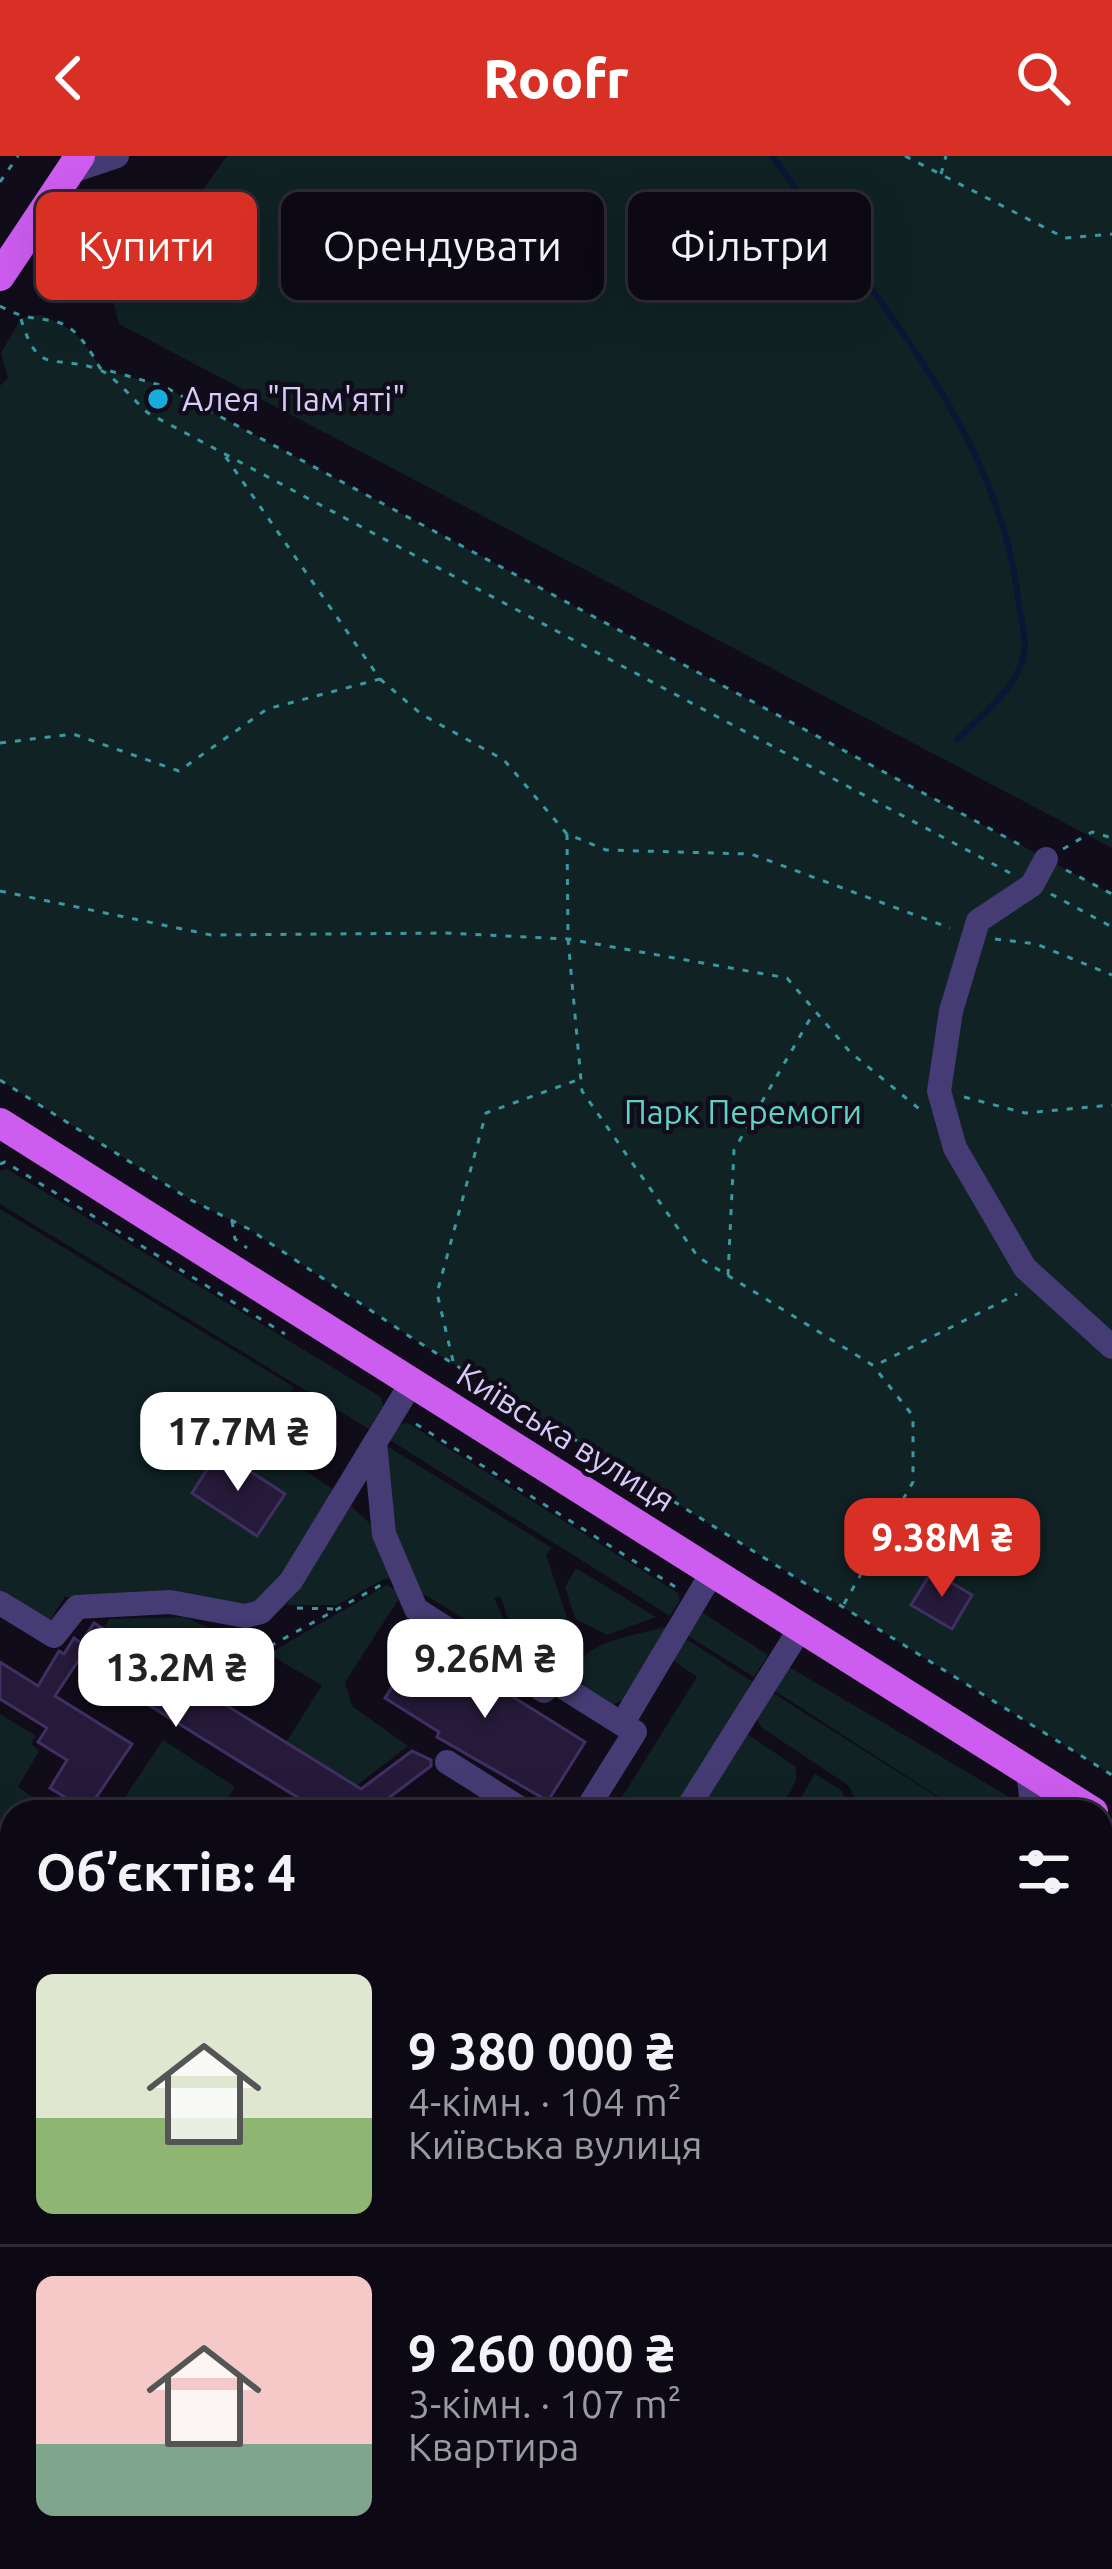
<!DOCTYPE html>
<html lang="uk">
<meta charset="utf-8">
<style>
:root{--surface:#0d0914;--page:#16121d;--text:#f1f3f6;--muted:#9a9aa0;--line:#2d2a34;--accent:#d93025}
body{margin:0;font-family:Ubuntu,sans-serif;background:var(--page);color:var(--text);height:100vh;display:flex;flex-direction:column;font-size:45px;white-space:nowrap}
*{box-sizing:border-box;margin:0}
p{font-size:39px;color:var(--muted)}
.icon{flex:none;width:66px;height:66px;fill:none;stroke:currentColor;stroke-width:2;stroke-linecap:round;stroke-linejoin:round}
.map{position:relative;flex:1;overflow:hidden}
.side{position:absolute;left:0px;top:1644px;width:1113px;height:771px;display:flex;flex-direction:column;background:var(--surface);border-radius:36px 36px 0 0;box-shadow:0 12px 48px #0002,0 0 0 3px var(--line)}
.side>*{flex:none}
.hud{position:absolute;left:36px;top:36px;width:1041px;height:108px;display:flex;gap:24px}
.price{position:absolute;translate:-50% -102px;padding:0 27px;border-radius:24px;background:#fff;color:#222;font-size:39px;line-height:78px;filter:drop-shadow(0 3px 6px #0008)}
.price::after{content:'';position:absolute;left:50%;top:72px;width:36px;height:27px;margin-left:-18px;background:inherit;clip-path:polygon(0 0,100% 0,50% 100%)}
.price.current{background:var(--accent);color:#fff}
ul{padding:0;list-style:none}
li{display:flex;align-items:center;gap:36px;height:300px;padding:0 36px}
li+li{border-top:3px solid var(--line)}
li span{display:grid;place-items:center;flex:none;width:336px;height:240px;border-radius:18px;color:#555}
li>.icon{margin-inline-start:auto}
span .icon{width:144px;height:144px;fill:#fffc;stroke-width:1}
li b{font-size:51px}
h2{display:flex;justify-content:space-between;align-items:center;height:144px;padding:0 36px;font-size:51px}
.pill{padding:0 42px;border-radius:18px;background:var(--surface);box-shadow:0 12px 48px #0002,0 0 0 3px var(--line);font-size:42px;line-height:108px}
.pill.current{background:var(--accent);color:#fff}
header{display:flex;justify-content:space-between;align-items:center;height:156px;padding:0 36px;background:var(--accent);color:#fff;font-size:54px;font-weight:800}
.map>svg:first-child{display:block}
.green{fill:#102224}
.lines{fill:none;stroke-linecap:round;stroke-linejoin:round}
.stream{stroke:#0c1533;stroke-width:6}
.building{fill:#251a39;stroke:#402f63;stroke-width:3}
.path{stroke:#3899a1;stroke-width:3;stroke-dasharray:6 9;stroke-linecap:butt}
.minor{stroke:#463c75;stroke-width:24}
.major{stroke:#cd5def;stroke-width:30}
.poi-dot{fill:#16acdb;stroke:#110c1a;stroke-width:4.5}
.labels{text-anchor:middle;stroke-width:9;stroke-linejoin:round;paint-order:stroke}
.poi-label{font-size:33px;fill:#d7cbfa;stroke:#110c1a;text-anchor:start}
.park-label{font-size:33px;fill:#60d1c5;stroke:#110c1a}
.street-label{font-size:33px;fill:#d7cbfa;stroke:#110c1a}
</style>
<header><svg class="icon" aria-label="back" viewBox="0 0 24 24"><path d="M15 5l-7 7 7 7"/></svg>Roofr<svg class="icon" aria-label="search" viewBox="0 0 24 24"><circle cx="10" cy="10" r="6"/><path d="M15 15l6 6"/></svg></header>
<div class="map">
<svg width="1112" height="2413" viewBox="0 0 1112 2413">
<rect width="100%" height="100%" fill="#110c1a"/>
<!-- green -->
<g class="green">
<path d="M 227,0 L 1112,0 L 1112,692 L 119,168 L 105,113 L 143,66 L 191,51 Z"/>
<path d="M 40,159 C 71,170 84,183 100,212 L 163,230 L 1112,738 L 1112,1619 L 412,1182 L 249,1073 L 189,1043 L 0,924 L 0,230 L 8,222 L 1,197 L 21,162 Z"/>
<path d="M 7,1013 L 381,1241 L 383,1250 L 369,1273 L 0,1048 L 0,1015 Z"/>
<path d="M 0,1053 L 294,1231 L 259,1284 L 334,1334 L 273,1433 L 249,1450 L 65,1441 L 45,1472 L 0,1444 Z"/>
<path d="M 408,1267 L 678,1437 L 680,1444 L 670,1460 L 390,1284 L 400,1268 Z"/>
<path d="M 387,1290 L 552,1392 L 546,1399 L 575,1485 L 572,1490 L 557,1481 L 553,1489 L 508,1462 L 500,1440 L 494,1442 L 505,1466 L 495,1482 L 417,1434 L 394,1376 Z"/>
<path d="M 347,1346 L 382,1379 L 397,1422 L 384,1423 L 337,1449 L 287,1449 Z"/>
<path d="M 576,1412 L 656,1461 L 607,1479 L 575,1463 L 565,1431 Z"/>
<path d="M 387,1429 L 402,1438 L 345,1526 L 352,1550 L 408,1590 L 356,1630 L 287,1585 L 322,1529 L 268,1498 Z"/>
<path d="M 700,1455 L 768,1499 L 754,1521 L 685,1478 Z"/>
<path d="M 186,1461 L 225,1480 L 196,1528 L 105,1471 L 109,1463 Z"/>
<path d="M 666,1471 L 626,1542 L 613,1549 L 577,1527 C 566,1487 638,1479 666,1471 Z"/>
<path d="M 683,1481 L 753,1526 L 675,1656 L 629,1656 L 617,1649 L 697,1521 L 671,1503 Z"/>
<path d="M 789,1511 L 1011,1642 L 1017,1656 L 962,1656 L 775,1535 Z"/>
<path d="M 773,1537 L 958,1654 L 959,1656 L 861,1656 L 849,1630 L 761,1571 L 757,1563 Z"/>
<path d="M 0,1558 L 36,1580 L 31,1588 L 39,1595 L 18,1631 L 55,1656 L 12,1656 L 12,1671 L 0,1663 Z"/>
<path d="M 747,1578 L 796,1611 L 796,1624 L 779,1656 L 698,1656 Z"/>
<path d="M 163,1584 L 235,1631 L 218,1656 L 115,1656 Z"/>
<path d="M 815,1618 L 842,1635 L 852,1656 L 792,1656 Z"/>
</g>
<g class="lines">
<!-- stream -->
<path class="stream" d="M 772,0 C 867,132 1000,276 1018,443 C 1020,459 1027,481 1024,497 C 1018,533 981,559 958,583"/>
</g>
<!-- building -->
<g class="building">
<path d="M 219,1295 L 285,1338 L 257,1380 L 192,1337 Z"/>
<path d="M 932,1415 L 972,1439 L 952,1473 L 911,1449 Z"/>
<path d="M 94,1467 L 361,1633 L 412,1595 L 431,1604 L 431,1610 L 370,1656 L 321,1656 L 78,1505 L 55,1540 L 132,1588 L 87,1655 L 50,1632 L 67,1604 L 38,1586 L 47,1572 L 0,1543 L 0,1506 L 38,1530 L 59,1495 L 64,1498 L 74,1482 L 81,1487 Z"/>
<path d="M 422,1484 L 585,1586 L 548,1645 L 437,1581 L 439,1576 L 385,1542 Z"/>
</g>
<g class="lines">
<!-- path -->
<g class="path">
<path d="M 905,0 L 1065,82 L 1112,78"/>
<path d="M 941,18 L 946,0"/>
<path d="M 0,26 L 18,0"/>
<path d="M 0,150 C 50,178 62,142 100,212 L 163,230 L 1026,692"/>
<path d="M 21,163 C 38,219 50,199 95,212 C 113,217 133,244 148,257 L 1010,717"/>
<path d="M 380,523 L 421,558 L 504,604 L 567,678 L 606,694 L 751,698 L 950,772"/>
<path d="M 0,587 L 73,578 L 179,615 L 267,553 L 380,523 L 225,300"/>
<path d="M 567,678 L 568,783 L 582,935 L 698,1101 L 874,1210 L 1017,1138"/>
<path d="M 1063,693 L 1092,676 L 1112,682"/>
<path d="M 1066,714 L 1112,738"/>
<path d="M 0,735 L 211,779 L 446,777 L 568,783 L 787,822 L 850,896 L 923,956"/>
<path d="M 1051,738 L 1112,771"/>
<path d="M 995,783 L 1036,788 L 1112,819"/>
<path d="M 0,924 L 189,1043 L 249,1073 L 412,1182 L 1112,1619"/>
<path d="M 964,941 L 1025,957 L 1112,949"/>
<path d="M 0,1008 L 5,1006 L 285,1178"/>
<path d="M 232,1065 L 235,1083 L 247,1092"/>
<path d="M 728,1119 L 734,994 L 814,856"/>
<path d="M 453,1205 L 437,1137 L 486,957 L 580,923"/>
<path d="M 416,1268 L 677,1432"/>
<path d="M 844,1448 L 913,1326 L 913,1260 L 875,1212"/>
<path d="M 297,1452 L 335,1453"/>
<path d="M 223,1547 L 256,1498 L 381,1429"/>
</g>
<!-- minor -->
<g class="minor">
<path d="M 69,16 L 117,0"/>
<path d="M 1046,703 L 1032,729 L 978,765 L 951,855 L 939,935 L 955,992 L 1025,1112 L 1112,1191"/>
<path d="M 375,1287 L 384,1378 L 416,1453 L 544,1535 L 555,1526 L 622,1568 L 712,1417"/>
<path d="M 0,1447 L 54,1480 L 77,1451 L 170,1446 L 245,1460 L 261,1456 L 291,1425 L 412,1226"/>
<path d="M 447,1606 L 526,1656"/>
<path d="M 1028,1615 L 1033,1656"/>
<path d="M 585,1656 L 635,1576 L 622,1568"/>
<path d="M 685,1656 L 800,1473"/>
<path d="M 0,2280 L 12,2288"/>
<path d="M 213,2403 L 228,2413"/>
<path d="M 505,2403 L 573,2413"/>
<path d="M 792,2403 L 797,2413"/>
<path d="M 7,2413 L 14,2403"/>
<path d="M 126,2413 L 132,2403"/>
<path d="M 584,2413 L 640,2403"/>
</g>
<!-- major -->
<g class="major">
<path d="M 0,120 L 80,0"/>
<path d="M 0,967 L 1093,1656"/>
</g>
</g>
<!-- markers -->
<circle class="poi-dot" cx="158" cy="243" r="12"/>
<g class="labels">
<!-- poi labels -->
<g class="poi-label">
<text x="182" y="255">Алея "Пам'яті"</text>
</g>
<!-- park labels -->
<g class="park-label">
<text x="743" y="968">Парк Перемоги</text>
</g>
<!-- street labels -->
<g class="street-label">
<text transform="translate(566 1281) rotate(32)" y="12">Київська вулиця</text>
</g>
</g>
</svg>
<b class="price" style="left:238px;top:1338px">17.7M ₴</b>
<b class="price current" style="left:942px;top:1444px">9.38M ₴</b>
<b class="price" style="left:485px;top:1565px">9.26M ₴</b>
<b class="price" style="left:176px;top:1574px">13.2M ₴</b>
<div class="hud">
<a class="pill current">Купити</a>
<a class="pill">Орендувати</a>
<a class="pill">Фільтри</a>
</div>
<section class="side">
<h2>Об’єктів: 4<svg class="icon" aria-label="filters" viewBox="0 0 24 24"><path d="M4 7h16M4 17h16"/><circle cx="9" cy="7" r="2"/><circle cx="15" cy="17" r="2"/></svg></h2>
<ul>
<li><span style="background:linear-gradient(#dfe7d0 60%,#8fb573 0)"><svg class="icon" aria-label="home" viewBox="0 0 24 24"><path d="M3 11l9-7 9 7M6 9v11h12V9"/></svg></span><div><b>9 380 000 ₴</b><p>4-кімн. · 104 m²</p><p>Київська вулиця</p></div></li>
<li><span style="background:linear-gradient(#f6c9c9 70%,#7fa58c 0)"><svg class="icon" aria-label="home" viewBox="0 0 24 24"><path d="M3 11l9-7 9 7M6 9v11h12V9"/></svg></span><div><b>9 260 000 ₴</b><p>3-кімн. · 107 m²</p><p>Квартира</p></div></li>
</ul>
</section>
</div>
